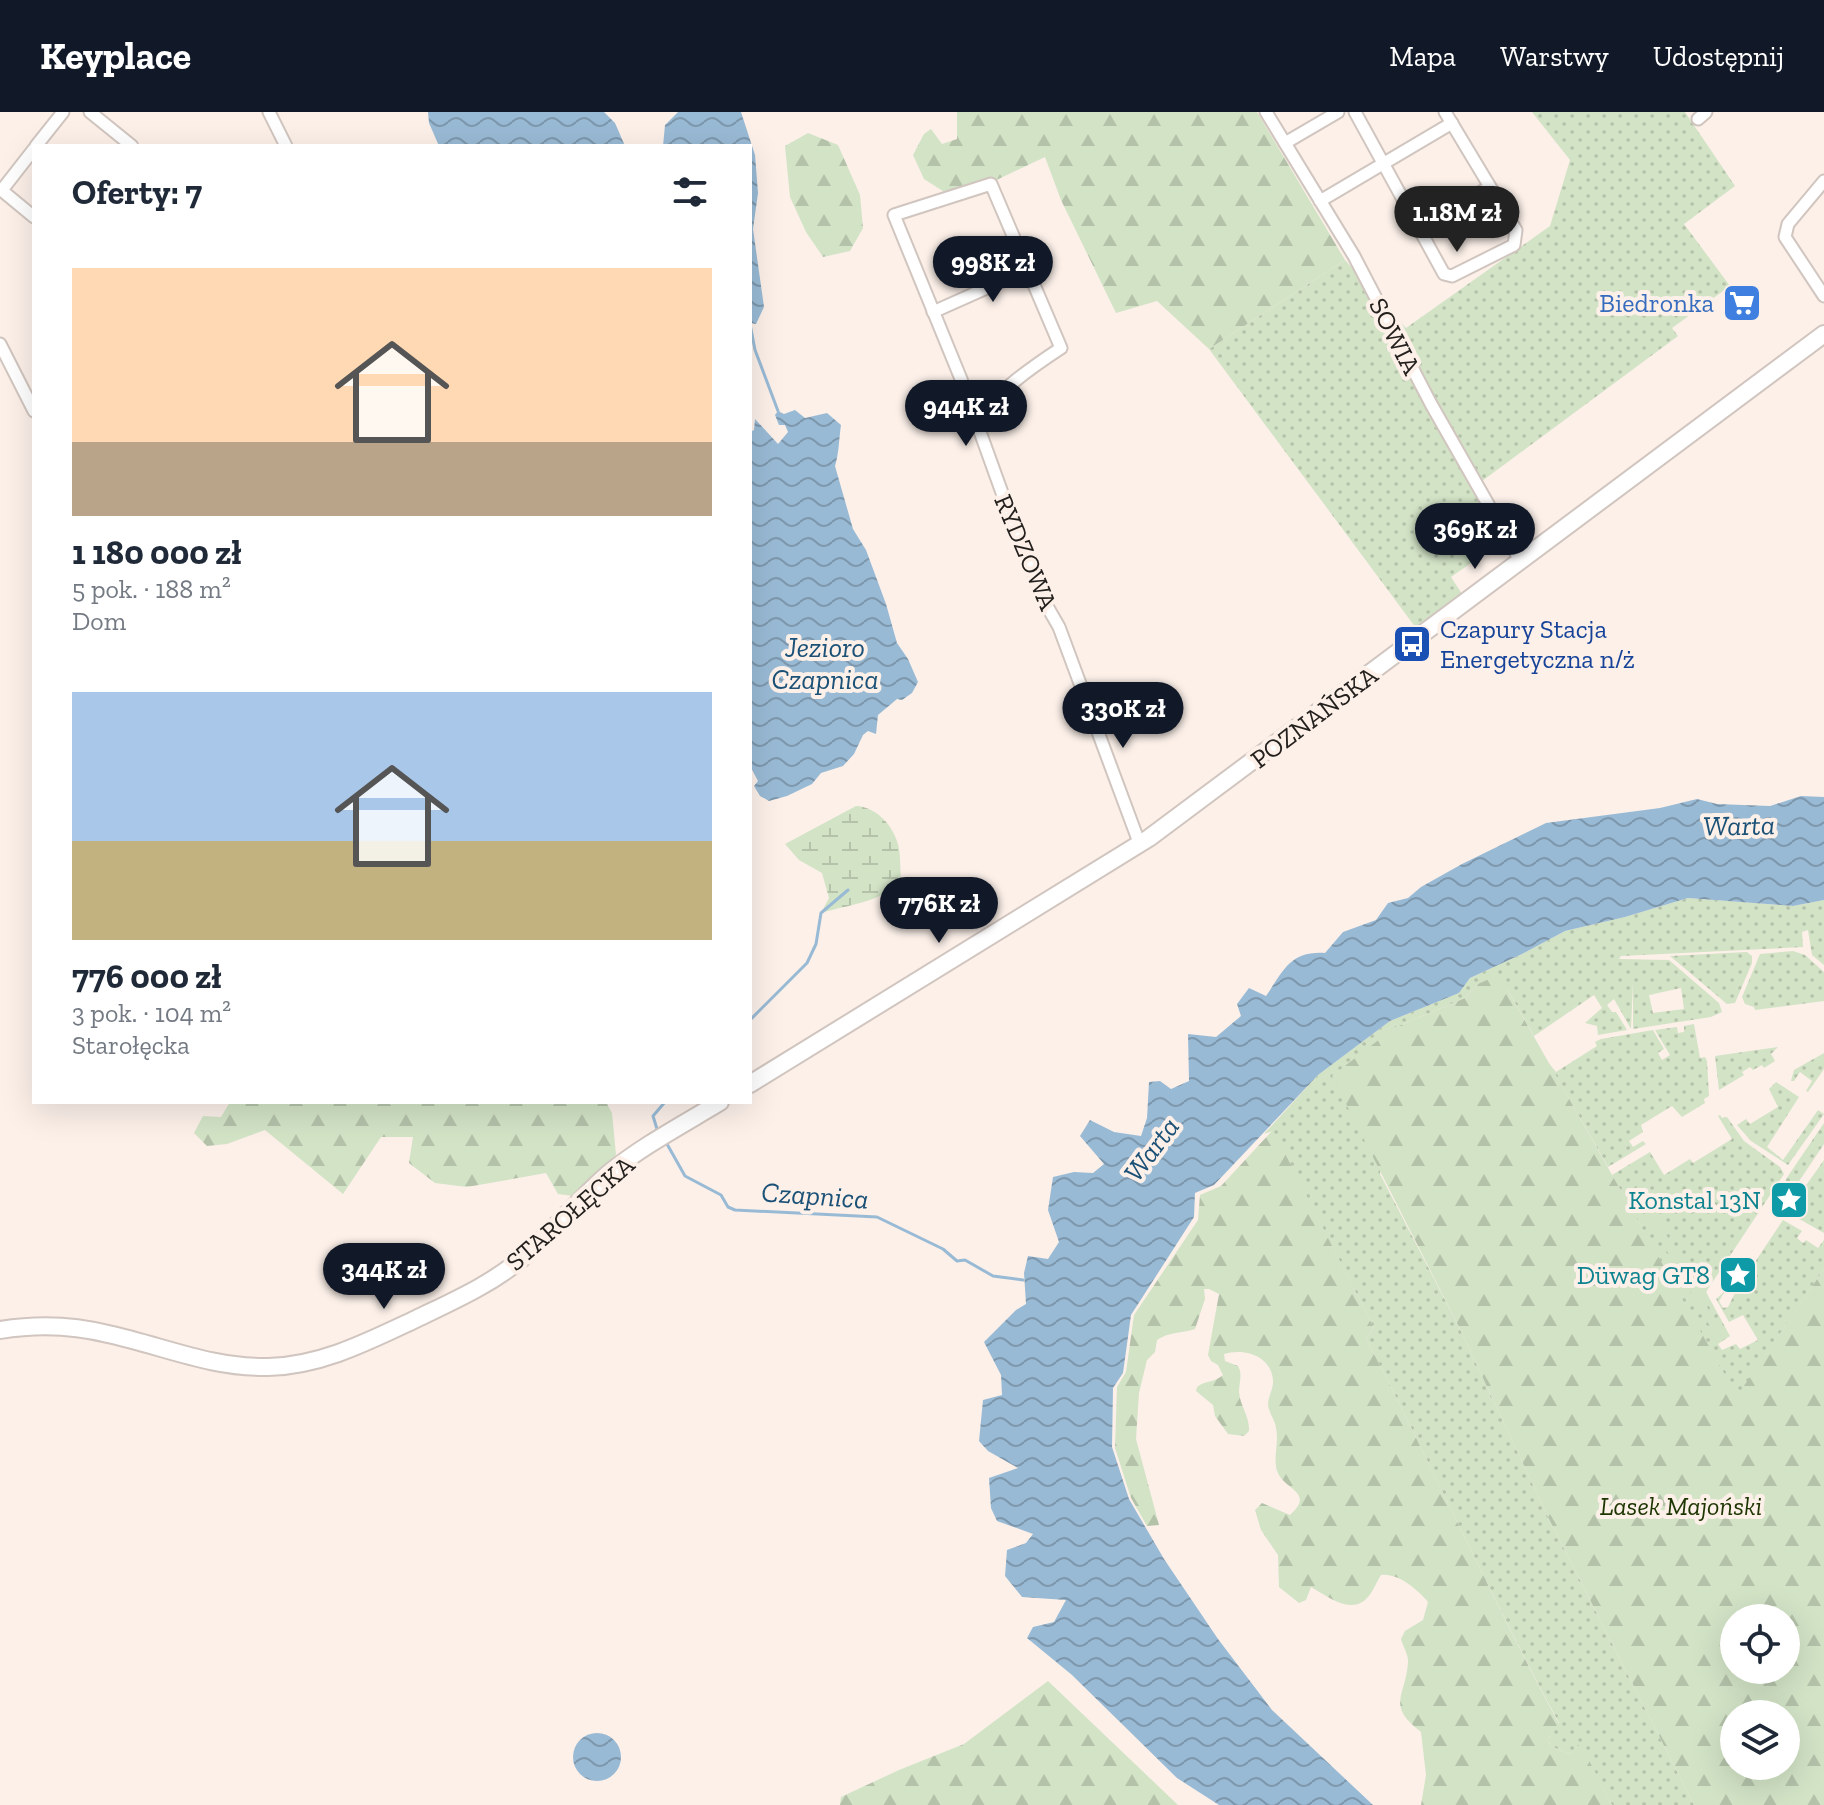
<!DOCTYPE html>
<html lang="pl">
<meta charset="utf-8">
<style>
:root{--surface:#fff;--page:#f6f6f7;--text:#1f2937;--muted:#747a83;--accent:#111827}
body{margin:0;font-family:"Zilla Slab",serif;background:var(--page);color:var(--text);height:100vh;display:flex;flex-direction:column;font-size:30px;white-space:nowrap}
*{box-sizing:border-box;margin:0}
p{font-size:26px;color:var(--muted)}
.icon{flex:none;width:44px;height:44px;fill:none;stroke:currentColor;stroke-width:2;stroke-linecap:round;stroke-linejoin:round}
.map{position:relative;flex:1;overflow:hidden}
.sheet{position:absolute;left:32px;top:32px;width:720px;height:960px;display:flex;flex-direction:column;background:var(--surface);border-radius:0px;box-shadow:0 8px 32px #0002}
.sheet>*{flex:none}
.fabs{position:absolute;left:1720px;top:1492px;display:grid;gap:16px}
.fabs a{display:grid;place-items:center;width:80px;height:80px;border-radius:50%;background:var(--surface);box-shadow:0 8px 32px #0002;font-size:40px}
.price{position:absolute;translate:-50% -68px;padding:0 18px;border-radius:28px;background:var(--accent);color:#fff;font-size:26px;line-height:52px;filter:drop-shadow(0 2px 4px #0008)}
.price::after{content:'';position:absolute;left:50%;top:48px;width:24px;height:18px;margin-left:-12px;background:inherit;clip-path:polygon(0 0,100% 0,50% 100%)}
.price.selected{background:#222;color:#fff}
ul{padding:0;list-style:none}
li{display:grid;align-content:center;gap:16px;height:424px;padding:0 40px}
li span{display:grid;place-items:center;height:248px;border-radius:0px;color:#555}
li>.icon{margin-inline-start:auto}
span .icon{width:144px;height:144px;fill:#fffc;stroke-width:1}
li b{font-size:34px}
h2{display:flex;justify-content:space-between;align-items:center;height:96px;padding:0 40px;font-size:34px}
header{display:flex;align-items:center;gap:48px;box-sizing:border-box;height:112px;padding:0 40px;background:var(--accent);color:#fff}
header strong{font-size:38px}
nav{display:flex;gap:44px;margin-inline-start:auto;font-size:28px}
.map>svg:first-child{display:block}
.grass{fill:url(#grass-dots);fill-rule:evenodd}
.forest{fill:url(#forest-firs);fill-rule:evenodd}
.wetland{fill:url(#wetland-marsh)}
.pitch{fill:#d2e3c6}
.water{fill:url(#water-waves)}
.lines{fill:none;stroke-linecap:round;stroke-linejoin:round}
.stream{stroke:#99bad5;stroke-width:3}
.street-casing{stroke:#d1c5bf;stroke-width:15}
.secondary-casing{stroke:#d1c5bf;stroke-width:20}
.street{stroke:#fff;stroke-width:11}
.secondary{stroke:#fff;stroke-width:16}
.labels{text-anchor:middle;stroke-width:8;stroke-linejoin:round;paint-order:stroke}
.shop-label{font-size:26px;fill:#366cbe;stroke:#fcf0e9;text-anchor:end}
.street-label{font-size:26px;fill:#24201d;stroke:#fcf0e9}
.transit-label{font-size:26px;fill:#164399;stroke:#fcf0e9;text-anchor:start}
.culture-label{font-size:26px;fill:#0d838f;stroke:#fcf0e9;text-anchor:end}
.park-label{font-size:26px;font-style:italic;fill:#1d3500;stroke:#fcf0e9}
.water-label{font-size:28px;font-style:italic;fill:#1b5176;stroke:#fcf0e9}
</style>
<header>
<strong>Keyplace</strong>
<nav><a>Mapa</a><a>Warstwy</a><a>Udostępnij</a></nav>
</header>
<div class="map">
<svg width="1824" height="1693" viewBox="0 0 1824 1693">
<defs>
<pattern id="grass-dots" width="8" height="8" patternUnits="userSpaceOnUse" patternTransform="scale(2)"><rect width="8" height="8" fill="#d2e3c6"/><path d="M2 2h.1M6 6h.1" fill="none" stroke="#b4c2aa" stroke-width="1.8" stroke-linecap="round"/></pattern>
<pattern id="forest-firs" width="22" height="20" patternUnits="userSpaceOnUse" patternTransform="scale(2)"><rect width="22" height="20" fill="#d2e3c6"/><path d="M5 1l3.5 6h-7zM16 11l3.5 6h-7z" fill="#b4c2aa"/></pattern>
<pattern id="wetland-marsh" width="20" height="14" patternUnits="userSpaceOnUse" patternTransform="scale(2)"><rect width="20" height="14" fill="#d2e3c6"/><path d="M1 5h8M5 5V1M11 12h8M15 12V8" fill="none" stroke="#b4c2aa"/></pattern>
<pattern id="water-waves" width="16" height="10" patternUnits="userSpaceOnUse" patternTransform="scale(2)"><rect width="16" height="10" fill="#99bad5"/><path d="M0 5q4-4 8 0t8 0" fill="none" stroke="#7d97ac"/></pattern>
</defs>
<rect width="100%" height="100%" fill="#fcf0e9"/>
<!-- grass -->
<g class="grass">
<path d="M 1532,0 L 1685,0 L 1735,74 L 1684,112 L 1730,174 L 1672,216 L 1678,224 L 1478,372 L 1508,425 L 1451,465 L 1462,482 L 1416,516 L 1209,237 L 1345,148 L 1406,216 L 1550,114 L 1570,48 Z"/>
<path d="M 1688,786 L 1793,794 L 1824,788 L 1824,853 L 1812,843 L 1808,818 L 1802,820 L 1803,835 L 1621,844 L 1619,847 L 1669,848 L 1719,891 L 1722,900 L 1711,905 L 1633,917 L 1633,870 L 1631,917 L 1614,887 L 1607,893 L 1612,900 L 1616,900 L 1627,918 L 1598,923 L 1597,914 L 1585,911 L 1602,896 L 1594,883 L 1534,924 L 1507,877 L 1478,872 L 1465,886 L 1394,916 L 1380,1062 L 1460,1217 L 1549,1407 L 1694,1693 L 1612,1693 L 1580,1632 L 1570,1642 L 1550,1634 L 1549,1623 L 1559,1611 C 1491,1485 1432,1354 1366,1226 L 1374,1216 L 1273,1019 L 1264,1022 L 1318,963 L 1390,909 L 1459,881 L 1470,866 L 1522,842 L 1565,819 L 1625,805 ZM 1681,876 L 1684,897 L 1653,901 L 1649,883 Z"/>
<path d="M 1793,839 L 1805,843 L 1824,860 L 1824,889 L 1755,898 L 1754,895 L 1745,892 L 1742,885 L 1760,842 Z"/>
<path d="M 1747,840 L 1752,844 L 1752,851 L 1735,891 L 1727,892 L 1670,844 Z"/>
<path d="M 1694,912 L 1700,946 L 1705,945 L 1707,949 L 1709,984 L 1704,987 L 1705,991 L 1682,1005 L 1672,994 L 1641,1013 L 1643,1020 L 1629,1029 L 1633,1035 L 1643,1029 L 1646,1032 L 1608,1055 L 1548,950 L 1556,960 L 1597,934 L 1595,930 L 1601,927 L 1653,918 L 1664,937 L 1658,941 L 1662,948 L 1670,943 L 1655,918 L 1677,915 L 1678,921 L 1684,920 L 1684,914 Z"/>
<path d="M 1778,935 L 1771,942 L 1775,949 L 1764,956 L 1762,953 L 1753,958 L 1750,955 L 1742,960 L 1744,963 L 1719,978 L 1715,944 Z"/>
<path d="M 1824,941 L 1824,957 L 1808,980 L 1806,979 L 1812,969 L 1800,960 L 1794,969 L 1791,969 L 1794,958 Z"/>
<path d="M 1776,970 L 1799,985 L 1767,1035 L 1783,1048 L 1818,998 L 1824,1002 L 1788,1053 L 1751,1029 L 1737,1013 L 1746,1007 L 1750,1012 L 1778,995 L 1769,977 Z"/>
<path d="M 1720,1003 L 1722,1006 L 1727,1005 L 1744,1029 L 1780,1055 L 1784,1062 L 1706,1180 L 1730,1224 L 1718,1232 L 1722,1238 L 1736,1232 L 1740,1237 L 1758,1228 L 1743,1203 L 1729,1210 L 1716,1187 L 1725,1179 L 1719,1189 L 1723,1196 L 1728,1195 L 1737,1177 L 1783,1108 L 1802,1119 L 1797,1126 L 1803,1131 L 1806,1128 L 1818,1136 L 1824,1128 L 1824,1157 L 1737,1285 L 1612,1063 L 1650,1040 L 1664,1063 L 1690,1047 L 1693,1051 L 1732,1027 L 1718,1004 Z"/>
<path d="M 1824,1011 L 1824,1032 L 1781,1096 L 1778,1093 L 1786,1067 Z"/>
<path d="M 1824,1048 L 1824,1121 L 1787,1100 Z"/>
</g>
<!-- forest -->
<g class="forest">
<path d="M 957,0 L 1257,0 L 1345,148 L 1209,237 L 1157,189 L 1116,201 L 1061,88 L 1045,45 L 988,72 L 949,83 L 924,67 L 913,43 L 924,22 L 931,17 L 942,32 L 957,27 Z"/>
<path d="M 808,21 L 838,33 L 860,83 L 863,116 L 850,139 L 823,145 L 806,120 L 790,85 L 785,34 Z"/>
<path d="M 1496,864 L 1507,877 L 1737,1284 L 1824,1157 L 1824,1693 L 1694,1693 L 1549,1407 L 1460,1217 L 1332,964 L 1394,916 L 1465,886 L 1478,872 ZM 1734,1506 L 1786,1506 L 1786,1558 L 1734,1558 ZM 1734,1602 L 1786,1602 L 1786,1654 L 1734,1654 Z"/>
<path d="M 230,990 L 606,990 L 612,1001 L 616,1043 L 573,1084 L 558,1082 L 546,1061 L 467,1075 L 435,1071 L 409,1051 L 413,1025 L 381,1025 L 343,1082 L 265,1018 L 227,1032 L 207,1034 L 194,1021 L 203,1004 L 221,1005 Z"/>
<path d="M 1273,1018 L 1374,1216 L 1366,1226 C 1432,1354 1491,1485 1559,1612 L 1549,1623 L 1550,1634 L 1570,1642 L 1580,1631 L 1612,1693 L 1421,1693 L 1426,1663 L 1421,1620 C 1386,1593 1405,1586 1408,1551 C 1409,1543 1403,1535 1401,1527 L 1405,1519 L 1423,1508 L 1428,1490 C 1417,1477 1398,1461 1381,1463 C 1377,1469 1375,1475 1371,1481 C 1355,1506 1330,1486 1311,1475 L 1306,1488 L 1299,1491 L 1279,1475 L 1278,1443 L 1261,1418 L 1255,1398 L 1262,1391 L 1290,1403 C 1318,1378 1278,1378 1276,1354 C 1274,1342 1279,1329 1276,1316 C 1275,1308 1269,1301 1268,1293 C 1268,1284 1274,1276 1273,1268 C 1271,1243 1243,1236 1224,1242 L 1225,1249 L 1238,1254 C 1243,1263 1239,1270 1239,1280 C 1240,1294 1250,1305 1249,1319 L 1244,1324 L 1228,1322 L 1215,1304 L 1213,1293 L 1196,1279 L 1197,1275 C 1206,1268 1214,1271 1223,1263 L 1218,1253 L 1211,1249 L 1208,1243 L 1219,1182 L 1209,1177 L 1204,1177 L 1205,1187 L 1195,1217 C 1181,1222 1170,1219 1157,1228 L 1155,1240 L 1147,1248 L 1139,1281 L 1136,1327 L 1159,1413 L 1147,1414 L 1131,1386 L 1115,1336 L 1117,1275 L 1126,1260 L 1134,1203 L 1198,1108 L 1200,1083 L 1221,1074 Z"/>
<path d="M 1048,1569 L 1178,1693 L 840,1693 L 841,1685 L 899,1658 L 964,1632 Z"/>
</g>
<!-- wetland -->
<path class="wetland" d="M 856,694 C 875,695 891,711 897,729 C 901,740 900,756 901,768 C 884,790 847,793 821,801 L 829,786 L 822,761 L 799,748 L 785,732 Z"/>
<!-- pitch -->
<path class="pitch" d="M 1639,1074 L 1725,1227 L 1719,1230 L 1632,1078 Z"/>
<!-- water -->
<g class="water">
<path d="M 428,0 L 604,0 L 615,11 L 625,34 L 439,34 L 429,11 Z"/>
<path d="M 678,0 L 741,0 L 755,43 L 758,81 L 753,117 L 764,195 L 756,212 L 750,211 L 750,34 L 663,34 L 665,13 Z"/>
<path d="M 795,298 L 805,306 L 827,301 L 841,313 C 839,326 839,342 835,354 L 853,417 L 866,438 L 886,492 L 897,531 L 908,547 L 918,570 L 912,581 L 902,588 L 897,587 L 878,603 L 876,622 L 868,619 L 863,623 L 854,642 L 843,654 L 821,661 L 812,672 L 787,684 L 769,689 L 760,684 L 754,674 L 758,669 L 750,654 L 750,320 L 754,318 L 755,307 L 778,332 L 788,320 L 785,313 L 779,313 L 775,303 L 778,299 L 784,302 Z"/>
<path d="M 1801,684 L 1824,685 L 1824,788 L 1793,794 L 1688,786 L 1625,805 L 1565,819 L 1522,842 L 1470,866 L 1459,881 L 1390,909 L 1318,963 L 1214,1073 L 1195,1081 L 1194,1105 L 1131,1203 L 1123,1261 L 1113,1276 L 1112,1335 L 1129,1387 L 1164,1447 L 1218,1527 L 1272,1598 L 1373,1693 L 1219,1693 L 1177,1666 L 1072,1563 L 1027,1526 L 1033,1515 L 1054,1510 L 1066,1488 L 1022,1485 L 1005,1464 L 1007,1438 L 1026,1431 L 1033,1422 L 997,1409 L 991,1396 L 989,1366 L 1018,1356 L 988,1339 L 979,1329 L 983,1288 L 1002,1283 L 1001,1263 L 984,1230 L 1016,1198 L 1026,1192 L 1024,1161 L 1028,1144 L 1048,1147 L 1059,1130 L 1048,1098 L 1053,1065 L 1074,1060 L 1093,1061 L 1104,1052 L 1080,1024 L 1090,1008 L 1114,1020 L 1141,1024 L 1147,1006 L 1149,970 L 1160,969 L 1171,977 L 1189,969 L 1188,922 L 1216,925 L 1241,904 L 1237,892 L 1249,876 L 1266,884 C 1284,858 1290,839 1325,841 L 1343,820 L 1376,808 L 1388,791 L 1408,786 L 1421,775 L 1462,752 L 1546,711 L 1660,696 L 1697,687 L 1717,692 L 1770,694 Z"/>
<circle cx="597" cy="1645" r="24"/>
</g>
<g class="lines">
<!-- stream -->
<g class="stream">
<path d="M 750,212 L 755,238 L 778,299"/>
<path d="M 750,908 L 807,851 L 816,832 L 821,801 L 848,778"/>
<path d="M 657,1017 L 653,1004 L 665,990"/>
<path d="M 667,1032 L 685,1064 L 721,1083 L 728,1095 L 735,1098 L 877,1105 L 943,1137 L 957,1149 L 965,1148 L 993,1164 L 1023,1168"/>
</g>
<!-- street casing -->
<g class="street-casing">
<g id="street">
<path d="M 90,0 L 132,34"/>
<path d="M 269,0 L 286,34"/>
<path d="M 1266,0 L 1354,144 L 1431,292 L 1521,450"/>
<path d="M 1355,0 L 1444,162 L 1452,164 L 1514,133 L 1516,118 L 1445,0"/>
<path d="M 1698,7 L 1706,0"/>
<path d="M 1285,31 L 1338,0"/>
<path d="M 36,34 L 63,0"/>
<path d="M 1824,69 L 1788,112 L 1785,125 L 1824,184"/>
<path d="M 0,77 L 34,105"/>
<path d="M 2,78 L 34,37"/>
<path d="M 1320,89 L 1452,11"/>
<path d="M 1418,114 L 1490,75"/>
<path d="M 933,200 L 1027,158"/>
<path d="M 0,232 L 34,299"/>
<path d="M 975,308 C 1000,278 1029,257 1061,236 L 991,72 L 894,103 L 961,267 L 1014,414 L 1030,445 L 1040,482 L 1059,515 L 1140,733"/>
</g>
</g>
<!-- secondary casing -->
<g class="secondary-casing">
<g id="secondary">
<path d="M 750,972 L 1149,726 L 1824,222"/>
<path d="M 0,1218 C 36,1212 73,1213 108,1222 C 163,1234 211,1256 268,1255 C 321,1254 369,1229 416,1207 C 453,1189 490,1173 521,1147 C 552,1121 577,1089 608,1062 C 642,1034 682,1013 720,990"/>
</g>
</g>
<!-- street -->
<use href="#street" class="street"/>
<!-- secondary -->
<use href="#secondary" class="secondary"/>
</g>
<!-- icons -->
<defs>
<g id="supermarket-square" transform="scale(2)"><rect x="-9" y="-9" width="18" height="18" rx="4" fill="#3f7fe0" stroke="#fcf0e9"/><path d="M-6-5.5h2.5l.6 2H6L4.5 2H-2.5L-4.4-4H-6ZM-1.5 3.2a1.3 1.3 0 1 0 .1 0ZM3 3.2a1.3 1.3 0 1 0 .1 0Z" fill="#fff"/></g>
<g id="bus-square" transform="scale(2)"><rect x="-9" y="-9" width="18" height="18" rx="4" fill="#1a4fb4" stroke="#fcf0e9"/><path d="M-5-6H5V4H4V6H2V4H-2V6H-4V4H-5ZM-3.5-4V0h7V-4ZM-3.5 1.2v1.5H-2V1.2ZM2 1.2v1.5H3.5V1.2Z" fill="#fff"/></g>
<g id="sight-square" transform="scale(2)"><rect x="-9" y="-9" width="18" height="18" rx="4" fill="#0f9aa8" stroke="#fcf0e9"/><path d="M0-6L1.8-2.2L6-1.7L2.9 1.2L3.7 5.4L0 3.3L-3.7 5.4L-2.9 1.2L-6-1.7L-1.8-2.2Z" fill="#fff"/></g>
</defs>
<g fill-rule="evenodd">
<use href="#supermarket-square" x="1742" y="191"/>
<use href="#bus-square" x="1412" y="532"/>
<use href="#sight-square" x="1789" y="1088"/>
<use href="#sight-square" x="1738" y="1163"/>
</g>
<g class="labels">
<!-- shop labels -->
<g class="shop-label">
<text x="1714" y="200">Biedronka</text>
</g>
<!-- street labels -->
<g class="street-label">
<text transform="translate(1395 224) rotate(63)" y="9">SOWIA</text>
<text transform="translate(1026 440) rotate(67)" y="9">RYDZOWA</text>
<text transform="translate(1314 605) rotate(-37)" y="9">POZNAŃSKA</text>
<text transform="translate(570 1101) rotate(-41)" y="9">STAROŁĘCKA</text>
</g>
<!-- transit labels -->
<g class="transit-label">
<text x="1440" y="526">Czapury Stacja<tspan x="1440" dy="30">Energetyczna n/ż</tspan></text>
</g>
<!-- culture labels -->
<g class="culture-label">
<text x="1761" y="1097">Konstal 13N</text>
<text x="1710" y="1172">Düwag GT8</text>
</g>
<!-- park labels -->
<g class="park-label">
<text x="1681" y="1403">Lasek Majoński</text>
</g>
<!-- water labels -->
<g class="water-label">
<text x="825" y="545">Jezioro<tspan x="825" dy="32">Czapnica</tspan></text>
<text transform="translate(1739 713) rotate(-1)" y="10">Warta</text>
<text transform="translate(1151 1037) rotate(-53)" y="10">Warta</text>
<text transform="translate(815 1083) rotate(4)" y="10">Czapnica</text>
</g>
</g>
</svg>
<div class="fabs">
<a><svg class="icon" aria-label="locate" viewBox="0 0 24 24"><circle cx="12" cy="12" r="6"/><path d="M12 2v4M12 18v4M2 12h4M18 12h4"/></svg></a>
<a><svg class="icon" aria-label="layers" viewBox="0 0 24 24"><path d="M12 4l9 5-9 5-9-5zM3 14l9 5 9-5"/></svg></a>
</div>
<b class="price selected" style="left:1457px;top:142px">1.18M zł</b>
<b class="price" style="left:993px;top:192px">998K zł</b>
<b class="price" style="left:966px;top:336px">944K zł</b>
<b class="price" style="left:1475px;top:459px">369K zł</b>
<b class="price" style="left:1123px;top:638px">330K zł</b>
<b class="price" style="left:939px;top:833px">776K zł</b>
<b class="price" style="left:384px;top:1199px">344K zł</b>
<section class="sheet">
<h2>Oferty: 7<svg class="icon" aria-label="filters" viewBox="0 0 24 24"><path d="M4 7h16M4 17h16"/><circle cx="9" cy="7" r="2"/><circle cx="15" cy="17" r="2"/></svg></h2>
<ul>
<li><span style="background:linear-gradient(#ffd9b3 70%,#b9a48a 0)"><svg class="icon" aria-label="home" viewBox="0 0 24 24"><path d="M3 11l9-7 9 7M6 9v11h12V9"/></svg></span><div><b>1 180 000 zł</b><p>5 pok. · 188 m²</p><p>Dom</p></div></li>
<li><span style="background:linear-gradient(#a9c7e8 60%,#c2b280 0)"><svg class="icon" aria-label="home" viewBox="0 0 24 24"><path d="M3 11l9-7 9 7M6 9v11h12V9"/></svg></span><div><b>776 000 zł</b><p>3 pok. · 104 m²</p><p>Starołęcka</p></div></li>
</ul>
</section>
</div>
